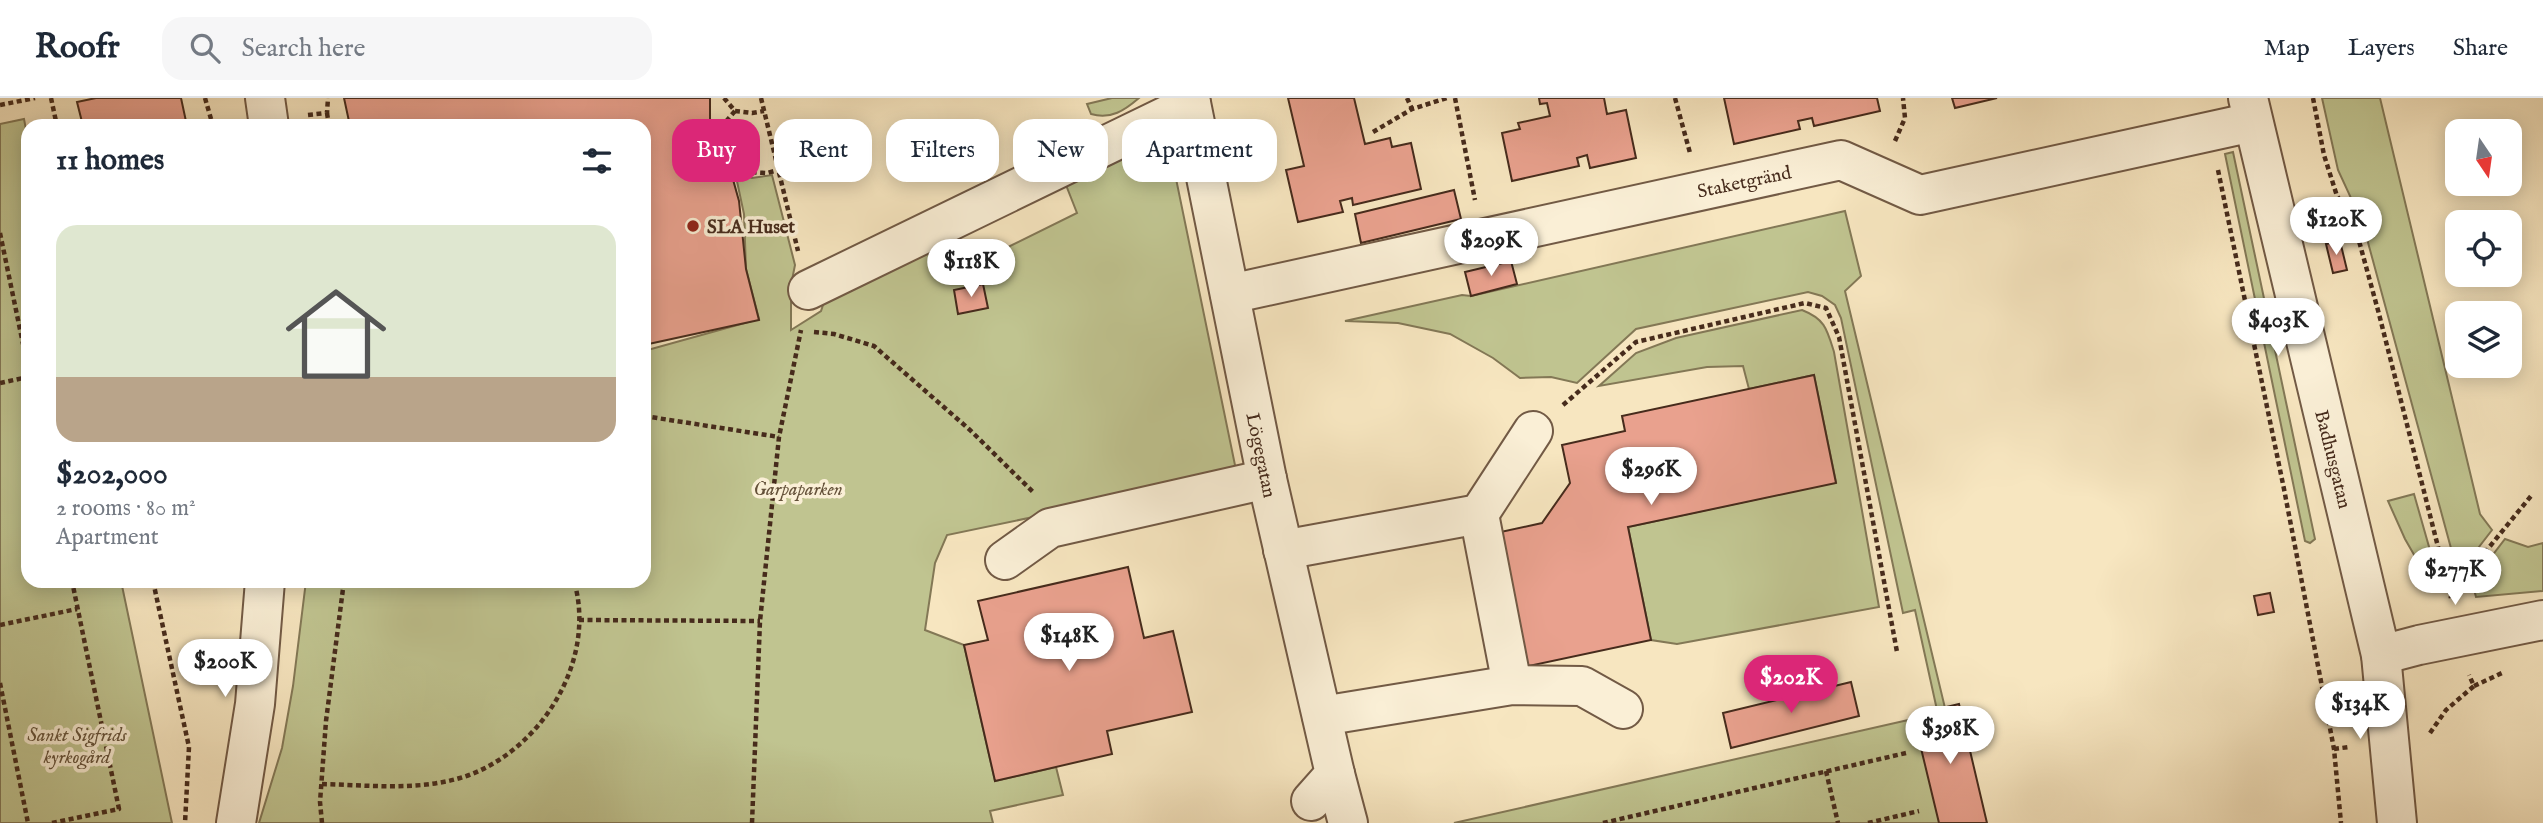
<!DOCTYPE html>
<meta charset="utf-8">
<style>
:root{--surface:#fff;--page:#f6f6f7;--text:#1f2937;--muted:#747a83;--line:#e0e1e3;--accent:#db2777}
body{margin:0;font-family:"IM FELL English",serif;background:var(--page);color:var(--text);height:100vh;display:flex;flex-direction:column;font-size:26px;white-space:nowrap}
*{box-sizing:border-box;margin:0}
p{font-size:23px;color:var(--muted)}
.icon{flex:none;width:38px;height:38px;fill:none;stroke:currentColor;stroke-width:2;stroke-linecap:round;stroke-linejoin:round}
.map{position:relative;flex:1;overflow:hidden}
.panel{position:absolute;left:21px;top:21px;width:630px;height:469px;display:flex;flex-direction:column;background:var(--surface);border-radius:21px;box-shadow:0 4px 18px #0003}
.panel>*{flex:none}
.hud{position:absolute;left:672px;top:21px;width:665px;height:63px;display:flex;gap:14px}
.needle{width:46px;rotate:167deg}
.controls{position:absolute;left:2445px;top:21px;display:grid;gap:14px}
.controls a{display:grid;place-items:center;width:77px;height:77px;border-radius:14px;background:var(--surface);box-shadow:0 4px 18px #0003;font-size:35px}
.price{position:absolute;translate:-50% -60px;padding:0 16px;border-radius:24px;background:#fff;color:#222;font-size:23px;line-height:46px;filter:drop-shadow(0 2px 4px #0008)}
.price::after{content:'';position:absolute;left:50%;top:42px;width:21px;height:16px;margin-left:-10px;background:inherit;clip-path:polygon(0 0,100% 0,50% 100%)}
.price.current{background:var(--accent);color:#fff}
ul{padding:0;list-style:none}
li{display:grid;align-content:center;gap:14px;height:371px;padding:0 35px}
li+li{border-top:2px solid var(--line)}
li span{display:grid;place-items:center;height:217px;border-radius:21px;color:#555}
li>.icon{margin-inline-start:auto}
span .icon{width:126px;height:126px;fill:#fffc;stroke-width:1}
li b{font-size:30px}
h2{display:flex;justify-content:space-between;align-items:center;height:84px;padding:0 35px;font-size:30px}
.tag{padding:0 24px;border-radius:21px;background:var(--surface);box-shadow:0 4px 18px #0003;font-size:24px;line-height:63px}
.tag.current{background:var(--accent);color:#fff}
header{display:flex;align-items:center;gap:42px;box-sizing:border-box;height:98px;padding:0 35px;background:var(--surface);border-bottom:2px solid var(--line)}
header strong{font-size:33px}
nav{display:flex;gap:38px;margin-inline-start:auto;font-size:24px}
.search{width:490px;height:63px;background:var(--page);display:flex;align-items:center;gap:18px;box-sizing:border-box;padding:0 24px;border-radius:21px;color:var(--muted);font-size:26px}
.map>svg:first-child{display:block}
.green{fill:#c0c490;stroke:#837856;stroke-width:2}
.building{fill:#e9a18e;stroke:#462b1c;stroke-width:2}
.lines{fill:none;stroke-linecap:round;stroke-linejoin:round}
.minor-casing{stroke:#725a45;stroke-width:42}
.path{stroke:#462b1c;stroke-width:4.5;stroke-dasharray:5 3.5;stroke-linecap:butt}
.minor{stroke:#faefd6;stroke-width:38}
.poi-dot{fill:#8f2418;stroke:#faefd6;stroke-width:2.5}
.labels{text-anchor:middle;stroke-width:7;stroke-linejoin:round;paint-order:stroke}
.street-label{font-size:19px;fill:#462b1c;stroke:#faefd6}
.poi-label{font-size:19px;font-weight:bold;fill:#462b1c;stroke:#faefd6;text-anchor:start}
.park-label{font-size:19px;font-style:italic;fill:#645139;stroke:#faefd6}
</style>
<header>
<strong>Roofr</strong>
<div class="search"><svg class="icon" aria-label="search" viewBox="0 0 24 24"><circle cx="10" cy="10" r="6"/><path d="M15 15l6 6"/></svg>Search here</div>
<nav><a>Map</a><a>Layers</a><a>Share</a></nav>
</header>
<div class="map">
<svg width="2543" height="725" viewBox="0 0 2543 725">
<rect width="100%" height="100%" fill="#f7e6c0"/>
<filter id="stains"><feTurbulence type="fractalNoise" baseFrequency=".00286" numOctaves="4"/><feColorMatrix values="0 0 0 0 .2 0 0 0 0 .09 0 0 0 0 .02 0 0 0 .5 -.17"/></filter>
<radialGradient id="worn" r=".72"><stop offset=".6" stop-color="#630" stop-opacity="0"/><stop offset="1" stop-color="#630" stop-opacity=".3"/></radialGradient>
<!-- green -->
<g class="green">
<path d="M 1112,0 L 1139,0 C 1125,12 1111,22 1091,16 L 1087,6 Z"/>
<path d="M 2322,0 L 2380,0 L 2480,416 L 2492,432 L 2458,476 L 2363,126 L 2338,72 Z"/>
<path d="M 24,21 L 28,42 L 28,483 L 121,483 L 172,725 L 0,725 L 0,26 Z"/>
<path d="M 1167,37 L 1236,372 L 1043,417 L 947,437 L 935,465 L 925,532 L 964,547 L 995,683 L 1056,669 L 1063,697 L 990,713 L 993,725 L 259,725 L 282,650 L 293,588 L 306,483 L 644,483 L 644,253 L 759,221 L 746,171 L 744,116 L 735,74 L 752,80 L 772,77 L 795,167 L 791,187 L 791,232 L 821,213 L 824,204 L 936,151 L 951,177 L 1077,115 L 1066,87 Z"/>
<path d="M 2233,54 L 2315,441 L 2310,445 L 2305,443 L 2225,56 Z"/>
<path d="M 1845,113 L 1861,178 L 1845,193 L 1945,610 L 1937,612 L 1915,512 L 1903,515 L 1841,220 L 1835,207 L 1822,198 L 1808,194 L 1636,231 L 1577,285 L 1551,279 L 1520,280 L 1493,260 L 1450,236 L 1398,225 L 1345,223 L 1462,197 L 1471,198 Z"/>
<path d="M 1802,212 C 1825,221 1827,231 1834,254 L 1879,509 L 1677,546 L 1651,542 L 1628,429 L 1836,384 L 1814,277 L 1749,291 L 1743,268 L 1707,269 L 1599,288 L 1636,255 L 1676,240 Z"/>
<path d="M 2414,396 L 2439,484 L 2424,474 L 2405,441 L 2388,403 Z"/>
<path d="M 2505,441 L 2528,449 L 2543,445 L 2543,493 L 2476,499 L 2472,484 Z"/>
<path d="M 1948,613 L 1973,725 L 1454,725 Z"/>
</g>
<!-- building -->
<g class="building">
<path d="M 96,0 L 181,0 L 187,28 L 83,28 L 77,4 Z"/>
<path d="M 344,0 L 710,0 L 710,32 L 725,53 L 739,103 L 746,171 L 759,222 L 644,247 L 644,28 L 350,28 Z"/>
<path d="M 1288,0 L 1354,0 L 1365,46 L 1390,40 L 1392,49 L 1411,45 L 1421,91 L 1353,107 L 1352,100 L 1340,103 L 1343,114 L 1298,124 L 1286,72 L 1304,68 Z"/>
<path d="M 1539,0 L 1604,0 L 1607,16 L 1626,12 L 1636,60 L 1590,70 L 1587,57 L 1577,60 L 1579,68 L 1512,83 L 1502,35 L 1520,31 L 1518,25 L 1550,18 L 1547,5 L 1540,6 Z"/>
<path d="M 1724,0 L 1877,0 L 1880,13 L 1814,28 L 1812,20 L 1798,23 L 1800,31 L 1734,46 Z"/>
<path d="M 1952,0 L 1997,0 L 1955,10 Z"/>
<path d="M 1454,92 L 1461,121 L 1361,145 L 1355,116 Z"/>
<path d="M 2340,143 L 2347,172 L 2333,175 L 2326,146 Z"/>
<path d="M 1511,163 L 1517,186 L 1471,198 L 1465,174 Z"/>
<path d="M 983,186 L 988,210 L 958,216 L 954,192 Z"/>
<path d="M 1814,277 L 1836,385 L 1628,429 L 1651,542 L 1524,569 L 1496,435 L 1542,425 L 1570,385 L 1562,347 L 1625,333 L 1622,318 Z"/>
<path d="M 1128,469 L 1144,540 L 1173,533 L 1192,614 L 1107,633 L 1112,656 L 995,683 L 964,547 L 988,542 L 978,503 Z"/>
<path d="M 2270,495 L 2274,514 L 2258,517 L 2254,498 Z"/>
<path d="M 1851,584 L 1859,618 L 1731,650 L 1723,615 Z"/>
<path d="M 1959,606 L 1987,725 L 1939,725 L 1913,617 Z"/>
</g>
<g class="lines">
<!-- minor casing -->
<g class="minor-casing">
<g id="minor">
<path d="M 265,0 L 269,28"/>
<path d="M 1190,0 L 1267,381 L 1335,676 L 1311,703"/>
<path d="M 2248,0 L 2381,557 L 2397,725"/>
<path d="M 808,192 L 1191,6"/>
<path d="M 1230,196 L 1841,62 L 1920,97 L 2253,24"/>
<path d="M 1479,416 L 1512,587"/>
<path d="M 1283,452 L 1479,416 L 1533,333"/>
<path d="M 1005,462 L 1050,430 L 1267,381"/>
<path d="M 2381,557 L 2419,547 L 2543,522"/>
<path d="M 1322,618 L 1512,587 L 1582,588 L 1623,611"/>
<path d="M 1335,676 L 1348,725"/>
<path d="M 236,725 L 255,606 L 265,483"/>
</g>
</g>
<!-- path -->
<g class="path">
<path d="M 51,0 L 57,28"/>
<path d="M 205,0 L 213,28"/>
<path d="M 724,0 L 735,13 L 752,15 L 764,13"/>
<path d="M 761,0 L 798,153"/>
<path d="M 1407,0 L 1412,11"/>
<path d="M 1455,0 L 1475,102"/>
<path d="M 1675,0 L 1690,55"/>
<path d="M 2313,0 L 2324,57 L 2337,98 L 2353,121 L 2379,216 L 2451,500"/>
<path d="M 0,7 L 35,0"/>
<path d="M 735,13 L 723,27 L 735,59 L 747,74 L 767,75 L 778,72"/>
<path d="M 327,15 L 329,28"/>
<path d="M 308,17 L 327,15 L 328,0"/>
<path d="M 1373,34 L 1412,11 L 1447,0"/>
<path d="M 1895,43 L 1905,20 L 1903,0"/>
<path d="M 2218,72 L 2284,391 L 2334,651 L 2341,725"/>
<path d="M 0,135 L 28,270"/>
<path d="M 814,234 L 834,236 L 874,248 L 970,332 L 1033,394"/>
<path d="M 0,285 L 28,279"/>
<path d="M 1563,307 L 1636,244 L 1805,205 L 1826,210 L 1839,239 L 1897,554"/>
<path d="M 644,318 L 779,339"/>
<path d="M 153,483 L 189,649 L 185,725"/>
<path d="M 2450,492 L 2464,480 L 2531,398"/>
<path d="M 579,522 L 760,523"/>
<path d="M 0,527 L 77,511"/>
<path d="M 0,585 L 28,725"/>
<path d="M 2474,588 L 2502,575"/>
<path d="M 2430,635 L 2446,612 L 2474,588 L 2469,577"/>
<path d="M 2334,651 L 2349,649"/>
<path d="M 1826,673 L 1838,725"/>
<path d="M 322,686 C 367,687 416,693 460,680 C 538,657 598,565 574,483"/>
<path d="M 52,725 L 119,711 L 72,483"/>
<path d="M 322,725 L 320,704 L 326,623 L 344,483"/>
<path d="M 752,725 L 760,523 L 779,339 L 801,232"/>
<path d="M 1603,725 L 1906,655"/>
<path d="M 1868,725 L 1919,713"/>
</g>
<!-- minor -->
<use href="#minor" class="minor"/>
</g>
<!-- markers -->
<circle class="poi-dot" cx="693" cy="128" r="7"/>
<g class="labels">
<!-- street labels -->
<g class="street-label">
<text transform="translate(1744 83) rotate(-12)" y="7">Staketgränd</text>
<text transform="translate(1262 357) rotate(78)" y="7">Lögegatan</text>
<text transform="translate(2334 361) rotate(76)" y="7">Badhusgatan</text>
</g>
<!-- poi labels -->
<g class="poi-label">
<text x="707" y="135">SLA Huset</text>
</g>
<!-- park labels -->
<g class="park-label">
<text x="798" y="397">Garpaparken</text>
<text x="77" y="643">Sankt Sigfrids<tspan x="77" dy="22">kyrkogård</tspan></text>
</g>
</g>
<rect width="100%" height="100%" filter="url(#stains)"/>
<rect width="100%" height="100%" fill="url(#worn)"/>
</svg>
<div class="controls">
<a><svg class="needle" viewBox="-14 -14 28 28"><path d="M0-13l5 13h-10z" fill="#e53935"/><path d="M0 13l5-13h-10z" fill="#747a83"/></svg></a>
<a><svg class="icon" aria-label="locate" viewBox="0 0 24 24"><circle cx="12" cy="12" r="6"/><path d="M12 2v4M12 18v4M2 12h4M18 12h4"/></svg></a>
<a><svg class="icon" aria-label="layers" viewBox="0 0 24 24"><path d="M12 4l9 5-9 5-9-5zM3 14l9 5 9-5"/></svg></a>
</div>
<b class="price" style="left:2336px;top:159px">$120K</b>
<b class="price" style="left:1491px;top:180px">$209K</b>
<b class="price" style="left:971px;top:201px">$118K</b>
<b class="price" style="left:2278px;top:260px">$403K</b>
<b class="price" style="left:1651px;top:409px">$296K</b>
<b class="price" style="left:2455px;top:509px">$277K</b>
<b class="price" style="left:1069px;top:575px">$148K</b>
<b class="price" style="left:225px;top:601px">$200K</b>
<b class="price current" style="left:1791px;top:617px">$202K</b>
<b class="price" style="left:2360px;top:643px">$134K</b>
<b class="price" style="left:1950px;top:668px">$398K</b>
<div class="hud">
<a class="tag current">Buy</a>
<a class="tag">Rent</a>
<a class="tag">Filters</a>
<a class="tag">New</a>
<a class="tag">Apartment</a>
</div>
<section class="panel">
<h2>11 homes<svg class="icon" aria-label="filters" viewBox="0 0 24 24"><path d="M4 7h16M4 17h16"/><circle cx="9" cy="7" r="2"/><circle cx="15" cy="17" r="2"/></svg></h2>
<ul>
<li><span style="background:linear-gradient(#dfe7d0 70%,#b9a48a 0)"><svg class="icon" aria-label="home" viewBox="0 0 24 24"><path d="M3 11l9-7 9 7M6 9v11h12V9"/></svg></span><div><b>$202,000</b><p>2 rooms · 80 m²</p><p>Apartment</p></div></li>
</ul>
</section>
</div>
